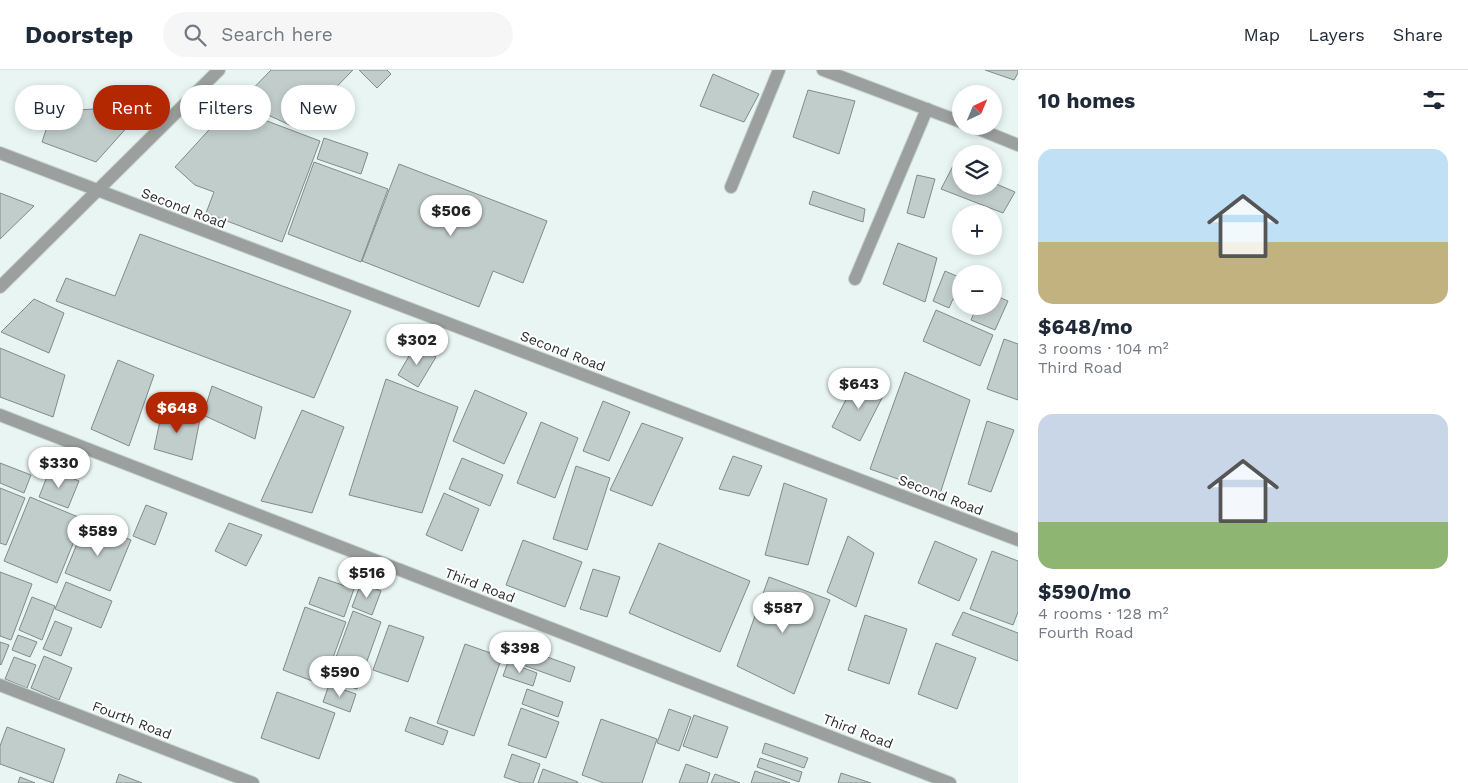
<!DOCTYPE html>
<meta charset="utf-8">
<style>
:root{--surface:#fff;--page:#f6f6f7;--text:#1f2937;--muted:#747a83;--line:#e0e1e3;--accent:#b32800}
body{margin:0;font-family:"Work Sans",sans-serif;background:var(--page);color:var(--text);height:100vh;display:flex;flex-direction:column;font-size:19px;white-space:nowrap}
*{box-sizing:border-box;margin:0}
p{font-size:16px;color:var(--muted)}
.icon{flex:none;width:28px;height:28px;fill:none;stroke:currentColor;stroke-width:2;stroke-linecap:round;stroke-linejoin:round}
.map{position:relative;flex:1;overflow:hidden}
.panel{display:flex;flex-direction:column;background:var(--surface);width:450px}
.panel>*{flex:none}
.top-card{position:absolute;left:15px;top:15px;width:475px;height:45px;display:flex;gap:10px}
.needle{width:32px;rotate:44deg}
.controls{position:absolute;left:952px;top:15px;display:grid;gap:10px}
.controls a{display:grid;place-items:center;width:50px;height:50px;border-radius:50%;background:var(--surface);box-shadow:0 2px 8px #0003;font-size:25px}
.price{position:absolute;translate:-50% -42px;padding:0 11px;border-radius:18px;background:#fff;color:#222;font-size:16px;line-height:32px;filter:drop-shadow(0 1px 2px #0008)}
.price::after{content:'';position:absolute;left:50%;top:30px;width:15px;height:11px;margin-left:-8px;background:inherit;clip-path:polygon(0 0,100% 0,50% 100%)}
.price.current{background:var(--accent);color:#fff}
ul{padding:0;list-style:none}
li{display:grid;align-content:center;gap:10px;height:265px;padding:0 20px}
li span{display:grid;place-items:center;height:155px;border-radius:15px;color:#555}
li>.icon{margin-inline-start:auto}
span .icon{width:90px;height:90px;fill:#fffc;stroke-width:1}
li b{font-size:21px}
h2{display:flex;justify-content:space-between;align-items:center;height:60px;padding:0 20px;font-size:21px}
.tag{padding:0 18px;border-radius:22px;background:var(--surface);box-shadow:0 2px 8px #0003;font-size:18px;line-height:45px}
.tag.current{background:var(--accent);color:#fff}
header{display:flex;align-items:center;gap:30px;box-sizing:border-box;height:70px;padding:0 25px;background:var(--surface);border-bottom:1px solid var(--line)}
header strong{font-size:24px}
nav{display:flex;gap:28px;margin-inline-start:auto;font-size:18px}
.search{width:350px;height:45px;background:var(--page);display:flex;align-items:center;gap:12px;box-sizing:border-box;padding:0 18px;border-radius:28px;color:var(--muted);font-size:19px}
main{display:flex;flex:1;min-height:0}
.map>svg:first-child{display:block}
.building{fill:#c1cdcb;stroke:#808c89}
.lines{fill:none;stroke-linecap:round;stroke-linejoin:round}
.minor-casing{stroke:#c5d1ce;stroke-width:14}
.tertiary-casing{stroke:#c5d1ce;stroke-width:14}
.minor{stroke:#9ba09f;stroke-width:12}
.tertiary{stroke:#9ba09f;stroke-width:12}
.labels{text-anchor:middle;stroke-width:4;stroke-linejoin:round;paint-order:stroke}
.street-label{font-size:14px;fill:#272c2b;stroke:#fff}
</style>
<header>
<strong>Doorstep</strong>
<div class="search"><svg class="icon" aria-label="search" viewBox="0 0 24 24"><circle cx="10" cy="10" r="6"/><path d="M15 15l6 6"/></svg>Search here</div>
<nav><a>Map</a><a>Layers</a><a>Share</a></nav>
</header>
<main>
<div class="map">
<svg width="1018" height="713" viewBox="0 0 1018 713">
<rect width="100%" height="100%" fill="#e8f5f2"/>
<!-- building -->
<g class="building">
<path d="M 271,0 L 353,0 L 296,58 L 240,32 Z"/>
<path d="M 359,0 L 387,0 L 391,4 L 377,18 Z"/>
<path d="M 985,0 L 1018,0 L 1018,3 L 1014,10 Z"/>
<path d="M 713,4 L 759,24 L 744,52 L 700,36 Z"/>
<path d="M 808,20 L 855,31 L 839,84 L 793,67 Z"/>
<path d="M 147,35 L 96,92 L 42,72 L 52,42 Z"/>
<path d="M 230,37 L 320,71 L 282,172 L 206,143 L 214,122 L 195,115 L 175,97 Z"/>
<path d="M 324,68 L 368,83 L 361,104 L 317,89 Z"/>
<path d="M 314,92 L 388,119 L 361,192 L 288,164 Z"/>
<path d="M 399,94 L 547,151 L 523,213 L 493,201 L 479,237 L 362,191 Z"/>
<path d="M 953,96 L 961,100 L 961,116 L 994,116 L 994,113 L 1015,122 L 1003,143 L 941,119 Z"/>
<path d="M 917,105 L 935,109 L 924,148 L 907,143 Z"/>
<path d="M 813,121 L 865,139 L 863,152 L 809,134 Z"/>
<path d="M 0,123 L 34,136 L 0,169 Z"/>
<path d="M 140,164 L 351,241 L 314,328 L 56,231 L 66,208 L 115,226 Z"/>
<path d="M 898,173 L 937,188 L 925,232 L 883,214 Z"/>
<path d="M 945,201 L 961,208 L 961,233 L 953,229 L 949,238 L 933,231 Z"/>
<path d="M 994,225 L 1008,231 L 995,260 L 971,250 L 977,236 L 994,236 Z"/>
<path d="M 34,229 L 64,243 L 49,283 L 1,262 Z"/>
<path d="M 936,240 L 993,265 L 980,296 L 923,271 Z"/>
<path d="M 1004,269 L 1018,274 L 1018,330 L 987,319 Z"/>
<path d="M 416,274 L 436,287 L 418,317 L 398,305 Z"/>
<path d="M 0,278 L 65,305 L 53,347 L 0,327 Z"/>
<path d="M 118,290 L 154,305 L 129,376 L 91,359 Z"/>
<path d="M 905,302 L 970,330 L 940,424 L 870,399 Z"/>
<path d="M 857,308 L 885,322 L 860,371 L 832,357 Z"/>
<path d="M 386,309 L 458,337 L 422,443 L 349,425 Z"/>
<path d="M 212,316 L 262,337 L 255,369 L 203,345 Z"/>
<path d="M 475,320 L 527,343 L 504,394 L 453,371 Z"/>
<path d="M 603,331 L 630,342 L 609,391 L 583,381 Z"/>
<path d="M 163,337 L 200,349 L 192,390 L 154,379 Z"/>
<path d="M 302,340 L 344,357 L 312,443 L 261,431 Z"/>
<path d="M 987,351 L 1014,360 L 991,422 L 968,414 Z"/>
<path d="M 541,352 L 578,368 L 555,428 L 517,413 Z"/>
<path d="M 642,353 L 683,368 L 652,436 L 610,420 Z"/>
<path d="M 733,386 L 762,396 L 749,426 L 719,419 Z"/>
<path d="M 462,388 L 503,405 L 490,436 L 449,419 Z"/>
<path d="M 0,393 L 31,405 L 24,423 L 0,413 Z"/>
<path d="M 576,396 L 610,408 L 587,480 L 553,469 Z"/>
<path d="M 50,399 L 79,411 L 68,438 L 39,427 Z"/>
<path d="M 784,413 L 827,429 L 808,495 L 765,485 Z"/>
<path d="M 0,418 L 25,428 L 6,475 L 0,473 Z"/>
<path d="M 444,423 L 479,439 L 462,481 L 426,465 Z"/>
<path d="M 30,427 L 83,449 L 57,513 L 4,491 Z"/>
<path d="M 146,435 L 167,443 L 155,475 L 133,466 Z"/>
<path d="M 86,452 L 131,470 L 110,521 L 65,503 Z"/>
<path d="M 229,453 L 262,465 L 246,496 L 215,481 Z"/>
<path d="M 848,466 L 874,483 L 856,537 L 827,522 Z"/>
<path d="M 523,470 L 582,492 L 565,537 L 506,515 Z"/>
<path d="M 935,471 L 977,489 L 959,531 L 918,513 Z"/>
<path d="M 659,473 L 750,511 L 720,582 L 629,543 Z"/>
<path d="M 992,481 L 1018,491 L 1018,542 L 1013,555 L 970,539 Z"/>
<path d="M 593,499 L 620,507 L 607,547 L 580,539 Z"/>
<path d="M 0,502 L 32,514 L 11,570 L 0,566 Z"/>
<path d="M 319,507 L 354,519 L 344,547 L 309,534 Z"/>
<path d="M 769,507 L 830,530 L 794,624 L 737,596 Z"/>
<path d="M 66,512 L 112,531 L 101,558 L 55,539 Z"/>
<path d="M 361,513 L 381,521 L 372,545 L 352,537 Z"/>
<path d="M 32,527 L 55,536 L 42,570 L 19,560 Z"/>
<path d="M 305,537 L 346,552 L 323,615 L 283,600 Z"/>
<path d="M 353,541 L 381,552 L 357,619 L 328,609 Z"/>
<path d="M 963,542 L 1018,563 L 1018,591 L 952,565 Z"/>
<path d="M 865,545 L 907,559 L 889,614 L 848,600 Z"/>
<path d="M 55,551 L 72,558 L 61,586 L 43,579 Z"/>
<path d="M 389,555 L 424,567 L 408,612 L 373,600 Z"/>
<path d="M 18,565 L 37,572 L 30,587 L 12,580 Z"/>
<path d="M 0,572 L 9,575 L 1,595 L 0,594 Z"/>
<path d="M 936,573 L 976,588 L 957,639 L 918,624 Z"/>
<path d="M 465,574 L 502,587 L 474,666 L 437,653 Z"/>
<path d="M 514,575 L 575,597 L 570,612 L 509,590 Z"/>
<path d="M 44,586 L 72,598 L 59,630 L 31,618 Z"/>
<path d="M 14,587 L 36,595 L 27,618 L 5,609 Z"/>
<path d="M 508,592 L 537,603 L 533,616 L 503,606 Z"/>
<path d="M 329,615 L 356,624 L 350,642 L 323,632 Z"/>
<path d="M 527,619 L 563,632 L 558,647 L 522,634 Z"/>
<path d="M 277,622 L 335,643 L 319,689 L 261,668 Z"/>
<path d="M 521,638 L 559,652 L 546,688 L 508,675 Z"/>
<path d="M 669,639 L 691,647 L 679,681 L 657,673 Z"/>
<path d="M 694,645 L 728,657 L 717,688 L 683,676 Z"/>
<path d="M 410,647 L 448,661 L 443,675 L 405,661 Z"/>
<path d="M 601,649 L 657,669 L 642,713 L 604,713 L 582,705 Z"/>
<path d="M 7,657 L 65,679 L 53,713 L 0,694 L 0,676 Z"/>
<path d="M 765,673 L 808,688 L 804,698 L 762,683 Z"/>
<path d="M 512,684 L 540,694 L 533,713 L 521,713 L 504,707 Z"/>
<path d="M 760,688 L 802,702 L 799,712 L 757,697 Z"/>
<path d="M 686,694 L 710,703 L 707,713 L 679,713 Z"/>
<path d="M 543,699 L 578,712 L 578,713 L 538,713 Z"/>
<path d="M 755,701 L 790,713 L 751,713 Z"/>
<path d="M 841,703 L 871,713 L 838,713 Z"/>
<path d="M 119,704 L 142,713 L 116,713 Z"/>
<path d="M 715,704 L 740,713 L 711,713 Z"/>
<path d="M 20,707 L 35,713 L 18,713 Z"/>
</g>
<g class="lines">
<!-- minor casing -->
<g class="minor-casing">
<g id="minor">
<path d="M 823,0 L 961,52"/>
<path d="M 971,56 L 1018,75"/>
<path d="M 0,83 L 1018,470"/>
<path d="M 731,117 L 779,0"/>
<path d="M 855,209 L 927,39"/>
<path d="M 0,345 L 950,713"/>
<path d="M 0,615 L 253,713"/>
</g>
</g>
<!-- tertiary casing -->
<g class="tertiary-casing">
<path id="tertiary" d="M 0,217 L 219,0"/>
</g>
<!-- minor -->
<use href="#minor" class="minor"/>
<!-- tertiary -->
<use href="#tertiary" class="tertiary"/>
</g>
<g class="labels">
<!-- street labels -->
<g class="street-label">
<text transform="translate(184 138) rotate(21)" y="5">Second Road</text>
<text transform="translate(563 281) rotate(21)" y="5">Second Road</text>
<text transform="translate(941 425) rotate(21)" y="5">Second Road</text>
<text transform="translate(480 515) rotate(21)" y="5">Third Road</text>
<text transform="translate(132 650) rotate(21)" y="5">Fourth Road</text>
<text transform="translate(858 661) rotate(21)" y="5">Third Road</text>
</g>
</g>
</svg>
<div class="controls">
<a><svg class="needle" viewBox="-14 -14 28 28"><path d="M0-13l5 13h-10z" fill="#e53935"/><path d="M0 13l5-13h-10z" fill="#747a83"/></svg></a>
<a><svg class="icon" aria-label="layers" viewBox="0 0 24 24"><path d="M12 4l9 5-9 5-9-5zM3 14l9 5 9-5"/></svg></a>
<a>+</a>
<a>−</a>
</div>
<b class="price" style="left:451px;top:167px">$506</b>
<b class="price" style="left:417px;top:296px">$302</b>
<b class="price" style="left:859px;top:340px">$643</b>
<b class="price current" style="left:177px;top:364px">$648</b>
<b class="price" style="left:59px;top:419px">$330</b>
<b class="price" style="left:98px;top:487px">$589</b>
<b class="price" style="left:367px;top:529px">$516</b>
<b class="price" style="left:783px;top:564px">$587</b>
<b class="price" style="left:520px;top:604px">$398</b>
<b class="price" style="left:340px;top:628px">$590</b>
<div class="top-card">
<a class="tag">Buy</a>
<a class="tag current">Rent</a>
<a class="tag">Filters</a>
<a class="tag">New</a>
</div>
</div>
<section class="panel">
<h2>10 homes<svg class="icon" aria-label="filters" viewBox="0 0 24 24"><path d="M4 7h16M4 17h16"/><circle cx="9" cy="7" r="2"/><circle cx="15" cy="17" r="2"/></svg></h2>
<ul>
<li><span style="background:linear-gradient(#bfe0f5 60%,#c2b280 0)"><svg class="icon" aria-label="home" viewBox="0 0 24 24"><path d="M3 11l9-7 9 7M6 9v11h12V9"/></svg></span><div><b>$648/mo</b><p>3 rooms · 104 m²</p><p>Third Road</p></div></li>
<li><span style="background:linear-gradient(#c9d6e8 70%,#8fb573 0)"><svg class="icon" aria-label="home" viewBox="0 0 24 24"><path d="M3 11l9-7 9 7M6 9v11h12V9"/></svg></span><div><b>$590/mo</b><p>4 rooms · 128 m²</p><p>Fourth Road</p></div></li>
</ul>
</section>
</main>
